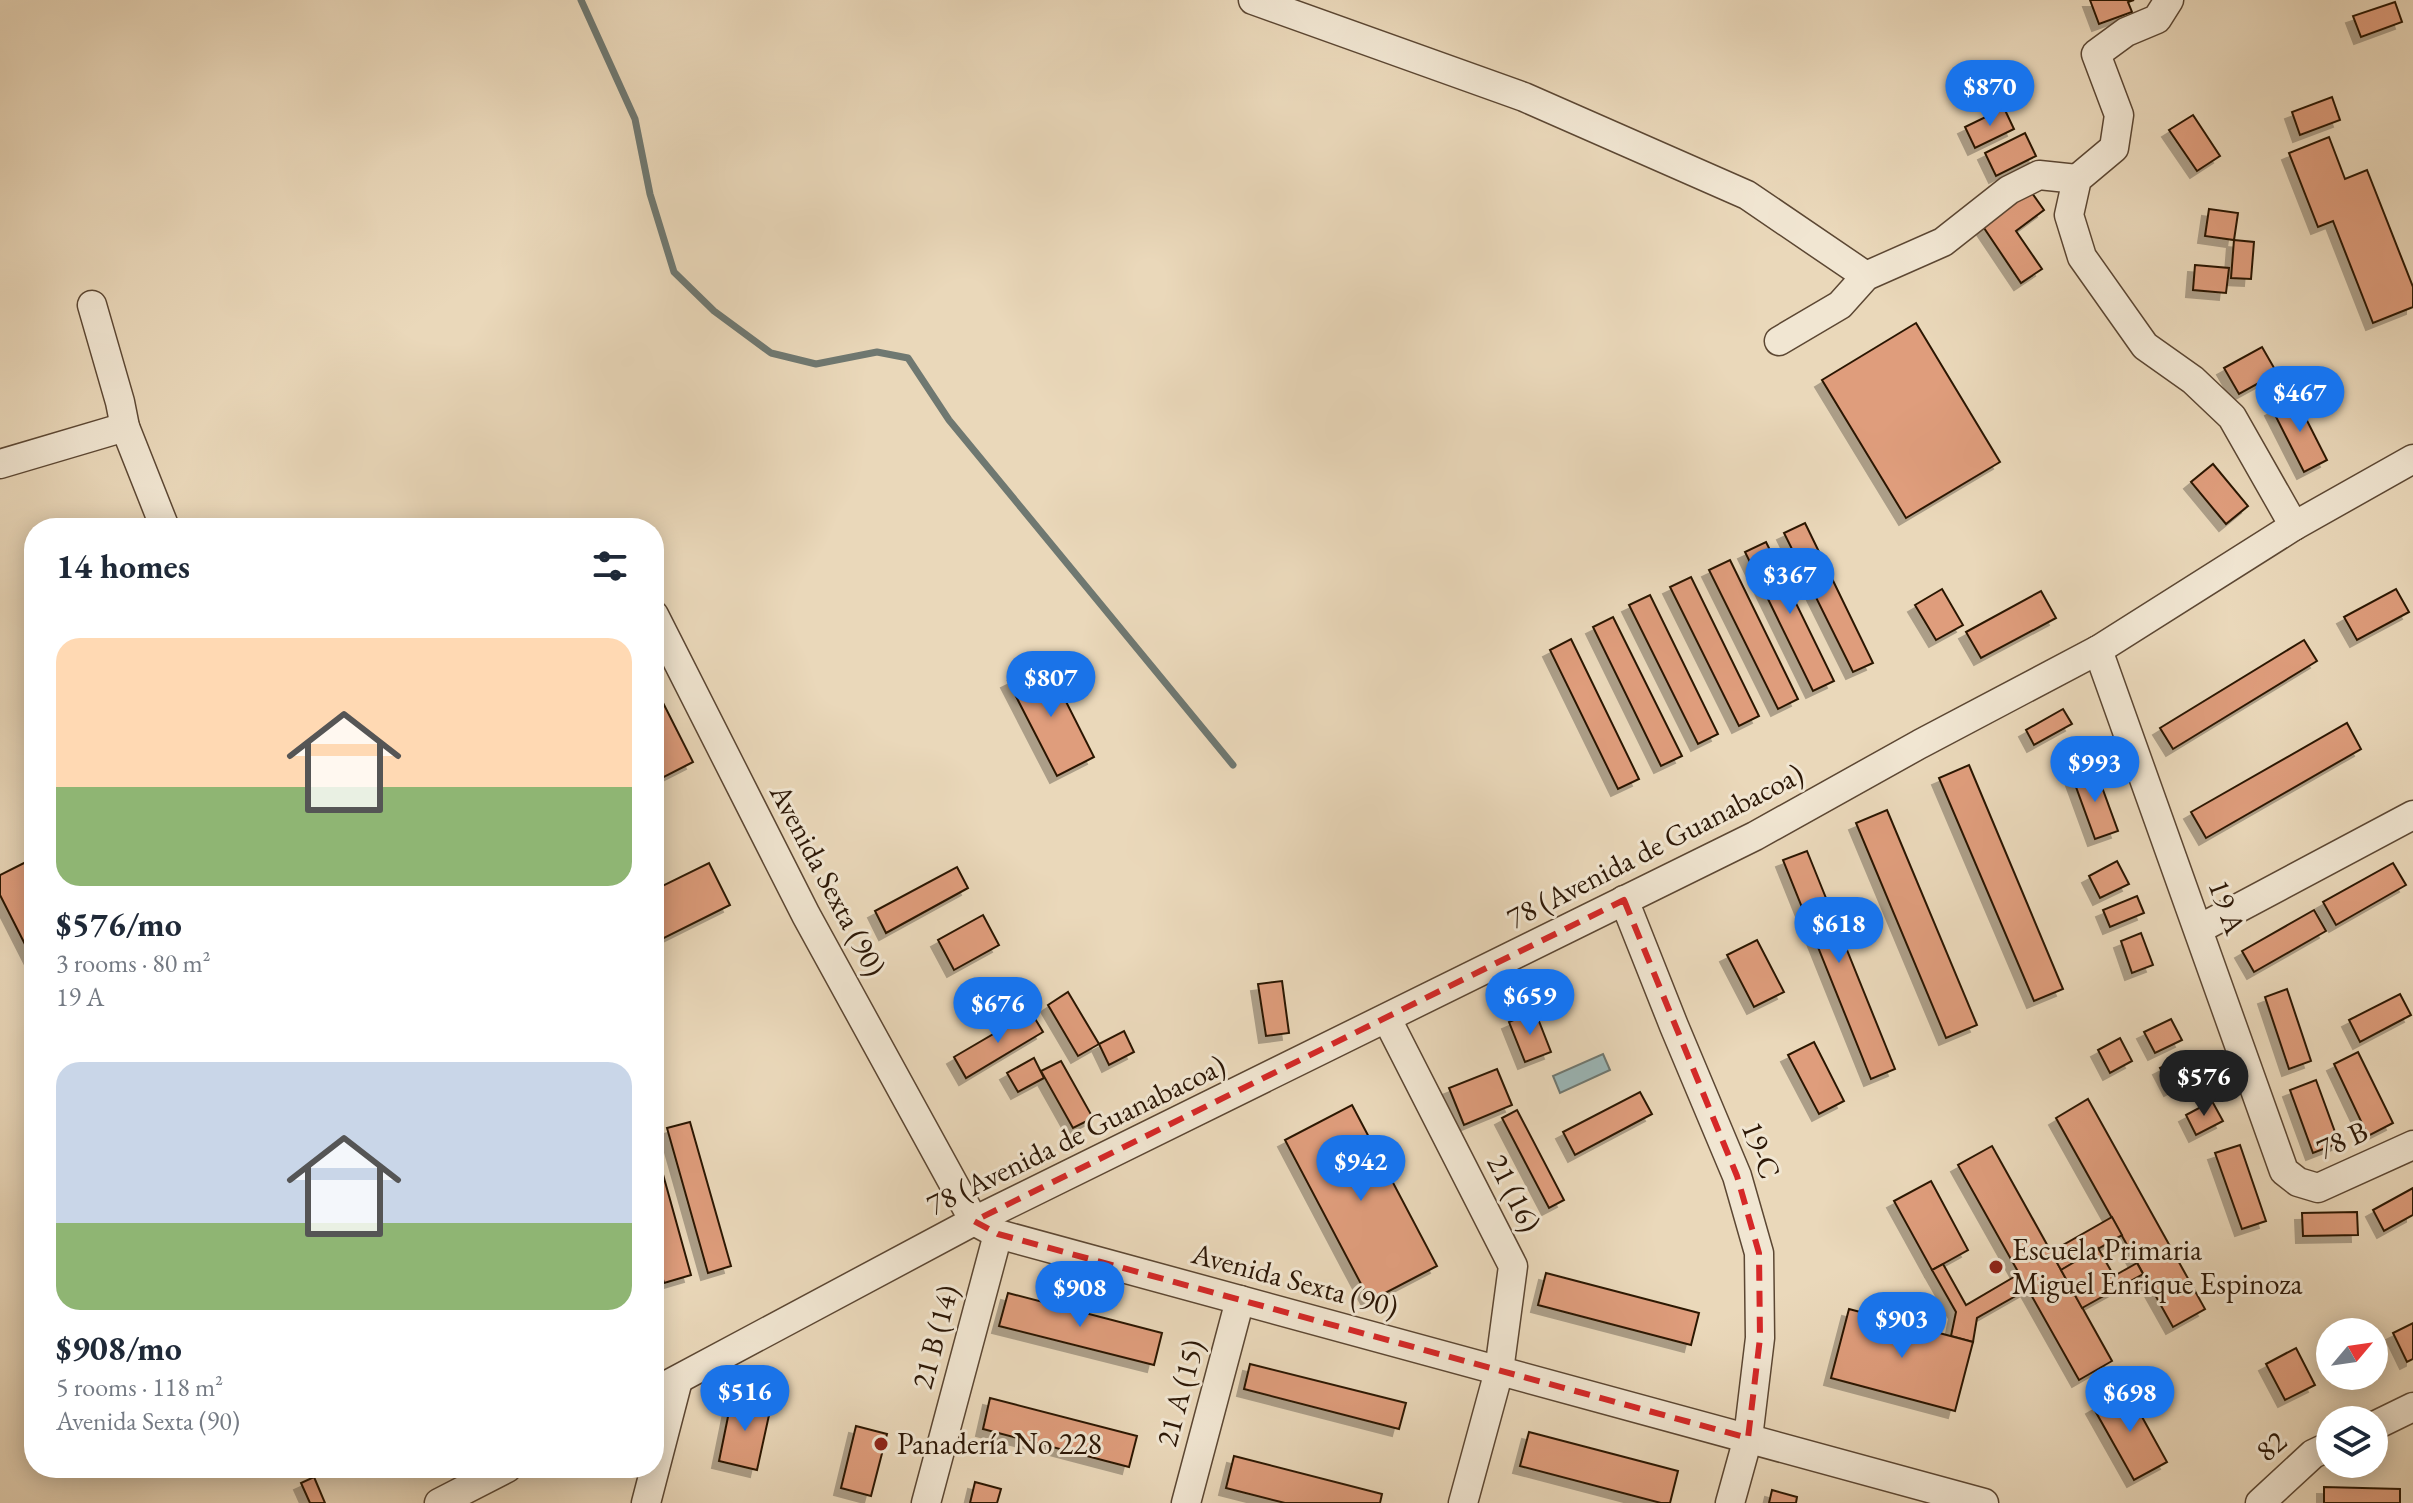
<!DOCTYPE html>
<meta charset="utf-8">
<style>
:root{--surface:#fff;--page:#f6f6f7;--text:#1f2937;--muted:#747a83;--accent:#1a73e8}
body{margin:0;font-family:"EB Garamond",serif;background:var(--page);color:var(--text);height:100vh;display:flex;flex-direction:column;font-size:30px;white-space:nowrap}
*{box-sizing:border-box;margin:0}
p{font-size:26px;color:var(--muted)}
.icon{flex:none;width:44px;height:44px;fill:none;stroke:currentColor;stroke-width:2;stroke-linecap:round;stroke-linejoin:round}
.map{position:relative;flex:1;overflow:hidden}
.side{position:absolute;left:24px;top:518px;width:640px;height:960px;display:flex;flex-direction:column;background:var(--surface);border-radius:32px;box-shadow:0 4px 20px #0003}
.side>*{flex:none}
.needle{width:52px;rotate:61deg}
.controls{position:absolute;left:2316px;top:1318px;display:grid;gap:16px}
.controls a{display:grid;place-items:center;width:72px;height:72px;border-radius:50%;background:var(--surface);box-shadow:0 4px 20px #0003;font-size:40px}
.price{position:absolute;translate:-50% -68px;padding:0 18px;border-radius:28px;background:var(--accent);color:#fff;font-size:26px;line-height:52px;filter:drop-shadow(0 2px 4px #0008)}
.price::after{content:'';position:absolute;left:50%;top:48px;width:24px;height:18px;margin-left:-12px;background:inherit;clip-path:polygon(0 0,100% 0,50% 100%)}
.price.on{background:#222;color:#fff}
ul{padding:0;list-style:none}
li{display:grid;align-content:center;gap:16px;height:424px;padding:0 32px}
li span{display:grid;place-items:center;height:248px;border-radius:24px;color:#555}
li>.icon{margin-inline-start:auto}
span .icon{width:144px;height:144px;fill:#fffc;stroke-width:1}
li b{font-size:34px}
h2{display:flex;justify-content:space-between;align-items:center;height:96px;padding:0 32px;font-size:34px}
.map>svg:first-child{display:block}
.water{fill:#9bb8b9;stroke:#6f7871;stroke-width:2}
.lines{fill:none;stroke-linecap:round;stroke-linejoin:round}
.stream{stroke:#6f7871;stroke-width:7}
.building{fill:#df9d7b;stroke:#2c1706;stroke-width:2;filter:url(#shadow)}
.minor-casing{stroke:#5c4733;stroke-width:31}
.minor{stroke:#f1e6d2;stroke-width:28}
.marked{fill:none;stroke:#d62828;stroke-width:6;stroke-dasharray:16 10;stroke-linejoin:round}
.poi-dot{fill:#8f2418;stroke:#f1e6d2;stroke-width:3}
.labels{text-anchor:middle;stroke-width:6;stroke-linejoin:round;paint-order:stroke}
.street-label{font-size:30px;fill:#2c1706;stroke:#f1e6d2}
.poi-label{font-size:30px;fill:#2c1706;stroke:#f1e6d2;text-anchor:start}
</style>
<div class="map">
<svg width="2413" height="1503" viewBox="0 0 2413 1503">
<defs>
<filter id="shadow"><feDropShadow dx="-7" dy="7" stdDeviation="0" flood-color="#0004"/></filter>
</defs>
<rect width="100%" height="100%" fill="#ead8ba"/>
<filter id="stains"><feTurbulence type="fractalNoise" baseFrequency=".0025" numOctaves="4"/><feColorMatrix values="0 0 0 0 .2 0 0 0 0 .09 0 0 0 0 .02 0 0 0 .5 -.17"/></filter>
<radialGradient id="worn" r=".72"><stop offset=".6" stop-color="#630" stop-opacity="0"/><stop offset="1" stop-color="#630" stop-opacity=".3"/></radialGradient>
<!-- water -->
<path class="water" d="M 1603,1054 L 1610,1070 L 1560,1093 L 1553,1076 Z"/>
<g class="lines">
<!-- stream -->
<path class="stream" d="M 581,0 L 635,119 L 650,194 L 674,272 L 714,311 L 771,353 L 816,364 L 877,352 L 908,358 L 949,420 L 1233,765"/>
</g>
<!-- building -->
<g class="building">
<path d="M 2090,0 L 2134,0 L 2128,2 L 2132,12 L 2099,24 Z"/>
<path d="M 2395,2 L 2402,22 L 2361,37 L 2353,16 Z"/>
<path d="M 2332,97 L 2340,120 L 2300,135 L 2292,112 Z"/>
<path d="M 2004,108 L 2014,129 L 1975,148 L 1965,127 Z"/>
<path d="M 2193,115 L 2220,156 L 2197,171 L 2169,130 Z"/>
<path d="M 2025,133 L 2036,156 L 1996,176 L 1985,153 Z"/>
<path d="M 2329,137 L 2345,179 L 2367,170 L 2413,287 L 2413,307 L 2373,323 L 2333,221 L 2318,227 L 2289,153 Z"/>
<path d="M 2027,186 L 2044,210 L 2016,231 L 2042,269 L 2021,283 L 1980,222 Z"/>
<path d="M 2209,209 L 2238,213 L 2234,240 L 2205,236 Z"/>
<path d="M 2234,240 L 2254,242 L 2251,279 L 2231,278 Z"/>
<path d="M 2195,265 L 2229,268 L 2226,293 L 2193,290 Z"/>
<path d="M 1916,323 L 2000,462 L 1906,518 L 1822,380 Z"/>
<path d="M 2262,347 L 2277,373 L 2239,394 L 2224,368 Z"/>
<path d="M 2295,397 L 2327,460 L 2304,472 L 2272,409 Z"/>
<path d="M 2213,464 L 2248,506 L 2226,524 L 2191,482 Z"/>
<path d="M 1805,523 L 1873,663 L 1853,672 L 1784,533 Z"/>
<path d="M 1766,542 L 1834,681 L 1813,691 L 1745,552 Z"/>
<path d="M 1730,560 L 1798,699 L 1778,709 L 1709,570 Z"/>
<path d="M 1691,577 L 1759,716 L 1739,726 L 1670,587 Z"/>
<path d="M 1942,589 L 1963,625 L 1936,640 L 1915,605 Z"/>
<path d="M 2396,589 L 2409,612 L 2357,640 L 2344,617 Z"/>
<path d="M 2041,591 L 2056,618 L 1981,658 L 1966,632 Z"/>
<path d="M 1650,595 L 1718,734 L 1698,744 L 1629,605 Z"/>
<path d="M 1613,617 L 1682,756 L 1661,766 L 1593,627 Z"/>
<path d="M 1571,639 L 1639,779 L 1618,789 L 1550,650 Z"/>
<path d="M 2304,640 L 2317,661 L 2173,749 L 2160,728 Z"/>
<path d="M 1046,662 L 1094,757 L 1057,776 L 1008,681 Z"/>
<path d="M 654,685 L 693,762 L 662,778 L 654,761 Z"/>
<path d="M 2063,709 L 2072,724 L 2034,745 L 2026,730 Z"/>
<path d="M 2347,723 L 2361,749 L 2206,838 L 2191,812 Z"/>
<path d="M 1969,765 L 2063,989 L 2034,1001 L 1939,778 Z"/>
<path d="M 2095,768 L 2118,831 L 2095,839 L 2072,776 Z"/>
<path d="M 1887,810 L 1977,1025 L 1946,1038 L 1856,823 Z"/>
<path d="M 1807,851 L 1895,1069 L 1871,1079 L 1783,860 Z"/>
<path d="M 32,859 L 34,864 L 34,962 L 0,895 L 0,875 Z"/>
<path d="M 2117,861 L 2129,884 L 2100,898 L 2089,876 Z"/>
<path d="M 709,863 L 730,905 L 654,943 L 654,890 Z"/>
<path d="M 2393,863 L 2406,885 L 2336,925 L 2323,902 Z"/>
<path d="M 957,867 L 968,888 L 886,933 L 875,911 Z"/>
<path d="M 2137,896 L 2144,913 L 2110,927 L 2103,910 Z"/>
<path d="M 2314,910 L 2326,931 L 2254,972 L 2242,951 Z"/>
<path d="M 983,915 L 999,945 L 954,970 L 938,940 Z"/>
<path d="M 2141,933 L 2153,965 L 2132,973 L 2121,941 Z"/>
<path d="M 1757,940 L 1784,992 L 1754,1007 L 1727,955 Z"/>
<path d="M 1282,981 L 1289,1033 L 1266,1036 L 1258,984 Z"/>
<path d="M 2287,989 L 2311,1061 L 2289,1069 L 2265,997 Z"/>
<path d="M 1068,992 L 1099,1044 L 1078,1056 L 1048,1005 Z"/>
<path d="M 2400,994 L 2411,1015 L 2360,1042 L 2349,1020 Z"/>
<path d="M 1535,1011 L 1551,1052 L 1525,1062 L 1509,1022 Z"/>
<path d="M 1031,1012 L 1043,1032 L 966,1078 L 954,1057 Z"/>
<path d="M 2171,1019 L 2182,1040 L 2155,1053 L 2144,1032 Z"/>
<path d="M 1124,1031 L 1134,1052 L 1109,1065 L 1099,1044 Z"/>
<path d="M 2120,1038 L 2132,1061 L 2110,1073 L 2098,1050 Z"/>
<path d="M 1814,1042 L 1844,1101 L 1819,1114 L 1788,1055 Z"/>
<path d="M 2358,1052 L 2393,1123 L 2368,1136 L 2334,1064 Z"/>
<path d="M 2185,1055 L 2196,1076 L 2171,1089 L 2160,1068 Z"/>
<path d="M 1034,1058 L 1044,1078 L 1018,1092 L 1007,1073 Z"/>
<path d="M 1061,1061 L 1093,1118 L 1073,1128 L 1041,1071 Z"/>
<path d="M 1497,1069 L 1512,1105 L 1464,1125 L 1449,1088 Z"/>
<path d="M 2316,1080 L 2339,1143 L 2313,1153 L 2290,1090 Z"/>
<path d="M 1640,1092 L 1652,1114 L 1575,1155 L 1563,1132 Z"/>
<path d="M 2088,1099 L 2205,1309 L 2173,1327 L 2056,1118 Z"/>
<path d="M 2212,1101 L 2223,1121 L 2196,1135 L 2186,1115 Z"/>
<path d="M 1352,1105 L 1437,1266 L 1370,1301 L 1285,1140 Z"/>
<path d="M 1517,1110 L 1564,1200 L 1549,1208 L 1502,1118 Z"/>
<path d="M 690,1122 L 731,1266 L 708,1273 L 667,1128 Z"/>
<path d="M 654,1142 L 691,1275 L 664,1283 L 654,1246 Z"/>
<path d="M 2240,1145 L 2266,1221 L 2242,1229 L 2215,1153 Z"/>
<path d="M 1992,1146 L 2112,1361 L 2079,1380 L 1958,1165 Z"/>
<path d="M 1931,1181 L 1968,1250 L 1932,1270 L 1894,1201 Z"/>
<path d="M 2413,1188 L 2413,1215 L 2384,1231 L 2373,1210 Z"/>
<path d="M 2357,1212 L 2358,1235 L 2303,1236 L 2302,1213 Z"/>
<path d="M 2112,1217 L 2122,1235 L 2061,1270 L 2051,1252 Z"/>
<path d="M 2098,1248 L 2114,1276 L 2137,1263 L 2143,1274 L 2082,1308 L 2061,1270 Z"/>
<path d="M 1943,1264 L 1966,1305 L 2019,1274 L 2028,1289 L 1977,1318 L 1973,1342 L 1951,1336 L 1956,1312 L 1932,1270 Z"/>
<path d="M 1546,1273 L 1699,1313 L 1691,1345 L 1538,1305 Z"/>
<path d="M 1008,1293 L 1162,1333 L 1154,1365 L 999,1326 Z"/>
<path d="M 1849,1309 L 1973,1342 L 1955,1411 L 1831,1378 Z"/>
<path d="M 2413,1323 L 2413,1359 L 2407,1362 L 2393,1333 Z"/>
<path d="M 2296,1348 L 2315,1385 L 2285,1400 L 2266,1364 Z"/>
<path d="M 1250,1364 L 1406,1403 L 1399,1429 L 1244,1389 Z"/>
<path d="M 2126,1388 L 2167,1462 L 2134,1480 L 2093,1407 Z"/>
<path d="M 732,1397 L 771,1406 L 757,1470 L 719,1461 Z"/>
<path d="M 990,1398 L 1137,1436 L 1129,1467 L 983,1429 Z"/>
<path d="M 856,1426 L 887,1434 L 871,1496 L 841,1488 Z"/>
<path d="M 1529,1432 L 1678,1471 L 1670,1503 L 1661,1503 L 1520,1466 Z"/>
<path d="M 1234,1456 L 1382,1494 L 1380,1503 L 1285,1503 L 1226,1488 Z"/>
<path d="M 314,1477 L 325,1503 L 310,1503 L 301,1483 Z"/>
<path d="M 975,1482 L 1001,1489 L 997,1503 L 970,1503 Z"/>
<path d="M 2324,1487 L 2400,1489 L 2400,1503 L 2324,1503 Z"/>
<path d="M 1772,1490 L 1797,1497 L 1796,1503 L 1769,1503 Z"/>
</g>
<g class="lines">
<!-- minor casing -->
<g class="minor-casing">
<g id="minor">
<path d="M 1253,0 L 1524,97 L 1747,195 L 1866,276"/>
<path d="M 2169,0 L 2157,19 L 2126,32 L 2096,54 L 2119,115 L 2114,148 L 2077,179 L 2069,215 L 2082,257 L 2145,346 L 2193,380 L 2232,417 L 2294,526"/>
<path d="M 92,305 L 120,402 L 125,427 L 165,528"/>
<path d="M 1779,341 L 1840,305 L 1866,276 L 1943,242 L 2009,190 L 2039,175 L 2077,179"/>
<path d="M 0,464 L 125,427"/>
<path d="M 654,615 L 806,915 L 974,1221 L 998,1234 L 1984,1503"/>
<path d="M 2098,650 L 2284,1171 L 2298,1182 L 2318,1188 L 2413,1145"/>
<path d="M 1624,900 L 1674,1026 L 1737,1176 L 1759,1253 L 1760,1338 L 1748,1438 L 1730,1503"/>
<path d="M 2199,929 L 2413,815"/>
<path d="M 1387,1019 L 1513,1266 L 1499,1371 L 1463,1503"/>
<path d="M 654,1392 L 974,1221 L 1755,836 L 1920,744 L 2098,650 L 2294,526 L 2413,459"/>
<path d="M 2374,1426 L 2413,1407"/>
<path d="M 439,1503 L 507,1468"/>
<path d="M 646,1503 L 678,1380"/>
<path d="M 926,1503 L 998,1234"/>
<path d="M 1186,1503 L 1240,1300"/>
<path d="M 2260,1503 L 2313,1454 L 2330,1446"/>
</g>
</g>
<!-- minor -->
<use href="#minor" class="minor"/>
</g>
<!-- marked area -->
<path class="marked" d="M 1624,900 L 1737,1176 L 1759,1253 L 1760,1338 L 1748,1438 L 998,1234 L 974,1221 Z"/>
<!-- markers -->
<g class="poi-dot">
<circle cx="1996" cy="1267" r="8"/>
<circle cx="881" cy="1444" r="8"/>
</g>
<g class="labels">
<!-- street labels -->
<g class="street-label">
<text transform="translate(1655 846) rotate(-27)" y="10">78 (Avenida de Guanabacoa)</text>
<text transform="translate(828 880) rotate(62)" y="10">Avenida Sexta (90)</text>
<text transform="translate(2227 907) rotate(70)" y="10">19 A</text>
<text transform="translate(1076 1135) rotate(-26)" y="10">78 (Avenida de Guanabacoa)</text>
<text transform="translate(2342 1140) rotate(-24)" y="10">78 B</text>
<text transform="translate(1761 1150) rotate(69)" y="10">19-C</text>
<text transform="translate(1514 1193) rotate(63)" y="10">21 (16)</text>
<text transform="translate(1295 1280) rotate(15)" y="10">Avenida Sexta (90)</text>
<text transform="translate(935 1337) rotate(-75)" y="10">21 B (14)</text>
<text transform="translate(1180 1393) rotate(-75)" y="10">21 A (15)</text>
<text transform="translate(2271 1446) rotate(-40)" y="10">82</text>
</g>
<!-- poi labels -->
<g class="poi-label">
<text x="2012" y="1260">Escuela Primaria<tspan x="2012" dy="34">Miguel Enrique Espinoza</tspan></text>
<text x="897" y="1454">Panadería No 228</text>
</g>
</g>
<rect width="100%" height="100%" filter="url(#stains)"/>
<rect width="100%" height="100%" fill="url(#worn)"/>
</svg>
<div class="controls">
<a><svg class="needle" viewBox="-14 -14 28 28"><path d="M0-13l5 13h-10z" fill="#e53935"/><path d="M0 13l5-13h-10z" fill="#747a83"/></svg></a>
<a><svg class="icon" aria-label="layers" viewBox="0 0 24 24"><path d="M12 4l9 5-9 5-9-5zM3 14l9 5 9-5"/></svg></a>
</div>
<b class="price" style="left:1990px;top:128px">$870</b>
<b class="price" style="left:2300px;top:434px">$467</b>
<b class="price" style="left:1790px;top:616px">$367</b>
<b class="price" style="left:1051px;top:719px">$807</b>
<b class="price" style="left:2095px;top:804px">$993</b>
<b class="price" style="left:1839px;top:965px">$618</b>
<b class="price" style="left:1530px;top:1037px">$659</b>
<b class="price" style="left:998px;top:1045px">$676</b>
<b class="price on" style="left:2204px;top:1118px">$576</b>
<b class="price" style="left:1361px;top:1203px">$942</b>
<b class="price" style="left:1080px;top:1329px">$908</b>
<b class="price" style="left:1902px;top:1360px">$903</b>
<b class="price" style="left:745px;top:1433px">$516</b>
<b class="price" style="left:2130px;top:1434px">$698</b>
<section class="side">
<h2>14 homes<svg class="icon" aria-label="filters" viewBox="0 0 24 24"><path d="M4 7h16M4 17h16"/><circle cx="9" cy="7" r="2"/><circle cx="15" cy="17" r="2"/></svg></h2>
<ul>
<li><span style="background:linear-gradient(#ffd9b3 60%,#8fb573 0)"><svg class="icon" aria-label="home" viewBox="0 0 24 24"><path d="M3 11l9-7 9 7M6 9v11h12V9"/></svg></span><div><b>$576/mo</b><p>3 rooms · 80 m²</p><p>19 A</p></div></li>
<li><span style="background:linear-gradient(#c9d6e8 65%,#8fb573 0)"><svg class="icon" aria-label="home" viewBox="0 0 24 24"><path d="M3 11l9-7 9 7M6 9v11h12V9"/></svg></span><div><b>$908/mo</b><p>5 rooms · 118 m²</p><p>Avenida Sexta (90)</p></div></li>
</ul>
</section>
</div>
